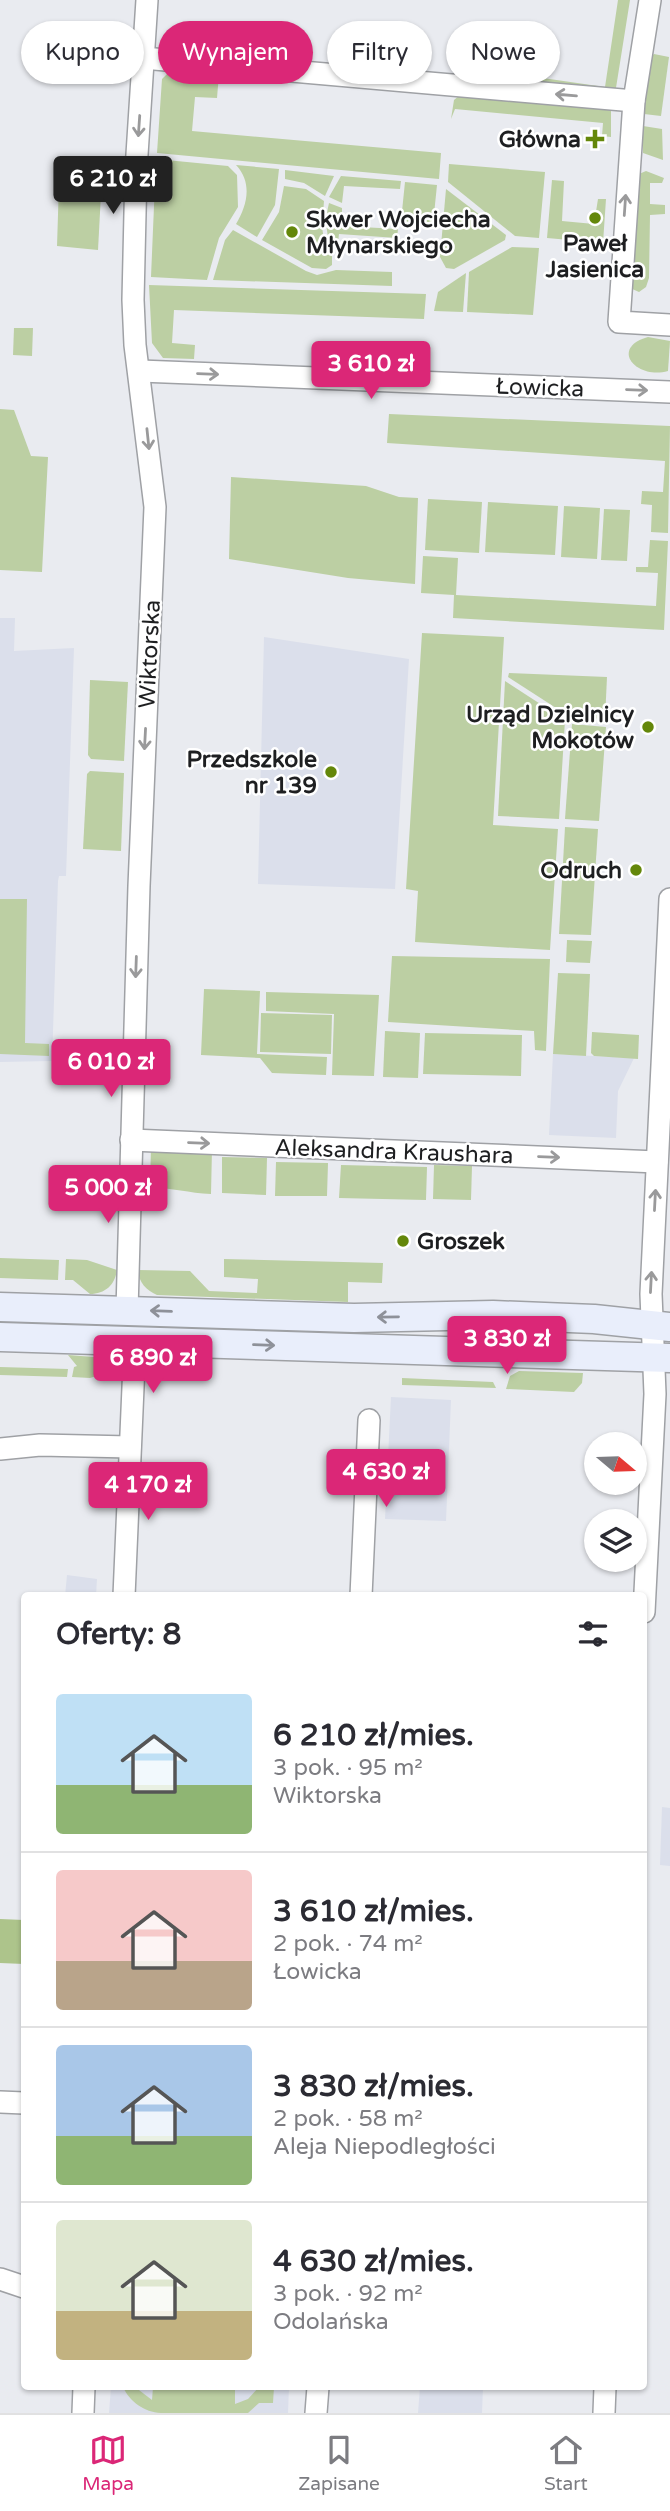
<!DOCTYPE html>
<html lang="pl">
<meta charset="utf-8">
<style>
:root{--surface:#fff;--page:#f7f7f7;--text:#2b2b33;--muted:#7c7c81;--line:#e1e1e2;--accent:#db2777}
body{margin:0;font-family:"Varela Round",sans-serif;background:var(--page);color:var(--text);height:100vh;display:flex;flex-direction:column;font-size:26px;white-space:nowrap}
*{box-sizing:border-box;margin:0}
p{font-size:23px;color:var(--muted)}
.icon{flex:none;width:38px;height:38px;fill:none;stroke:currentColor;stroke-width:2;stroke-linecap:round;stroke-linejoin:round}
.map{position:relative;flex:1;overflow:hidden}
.drawer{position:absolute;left:21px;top:1592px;width:626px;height:798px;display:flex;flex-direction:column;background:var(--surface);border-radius:7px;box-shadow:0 2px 5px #0004}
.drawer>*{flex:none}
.banner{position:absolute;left:21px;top:21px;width:628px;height:63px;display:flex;gap:14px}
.needle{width:46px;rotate:109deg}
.controls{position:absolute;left:584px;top:1432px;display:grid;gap:14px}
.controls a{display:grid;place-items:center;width:63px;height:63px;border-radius:50%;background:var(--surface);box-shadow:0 2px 5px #0004;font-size:35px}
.price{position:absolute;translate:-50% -60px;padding:0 16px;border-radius:7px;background:var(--accent);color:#fff;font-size:23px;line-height:46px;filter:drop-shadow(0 2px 4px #0008)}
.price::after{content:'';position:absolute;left:50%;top:42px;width:21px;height:16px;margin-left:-10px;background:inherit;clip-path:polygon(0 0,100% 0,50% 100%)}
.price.active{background:#222;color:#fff}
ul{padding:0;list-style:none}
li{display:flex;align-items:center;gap:21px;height:175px;padding:0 35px}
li+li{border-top:2px solid var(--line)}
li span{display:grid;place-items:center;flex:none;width:196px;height:140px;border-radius:7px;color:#555}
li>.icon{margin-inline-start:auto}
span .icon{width:84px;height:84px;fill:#fffc;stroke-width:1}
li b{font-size:30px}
h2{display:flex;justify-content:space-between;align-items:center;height:84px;padding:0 35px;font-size:30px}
.tag{padding:0 24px;border-radius:32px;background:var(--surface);box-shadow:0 2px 5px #0004;font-size:24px;line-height:63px}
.tag.active{background:var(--accent);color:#fff}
.tab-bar{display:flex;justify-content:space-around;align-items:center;height:98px;border-top:2px solid var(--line);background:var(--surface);font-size:19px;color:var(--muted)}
.tab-bar a{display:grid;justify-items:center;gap:4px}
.tab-bar .active{color:var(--accent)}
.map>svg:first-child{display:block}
.built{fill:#dbdfeb}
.green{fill:#bccfa3}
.forest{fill:#adc48b}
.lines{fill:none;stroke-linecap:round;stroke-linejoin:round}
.street-casing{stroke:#9fa1a5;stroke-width:24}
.secondary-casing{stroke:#9fa1a5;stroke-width:31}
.street{stroke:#fff;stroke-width:21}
.secondary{stroke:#e9eefb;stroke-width:28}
.oneway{stroke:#9a9a9b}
.oneway2{stroke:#8e9199}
.poi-dot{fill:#64870a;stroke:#fff;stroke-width:2.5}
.labels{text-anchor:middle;stroke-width:5;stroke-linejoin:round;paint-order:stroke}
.poi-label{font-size:23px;font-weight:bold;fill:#1e1f21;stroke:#fff;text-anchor:end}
.street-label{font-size:23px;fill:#1e1f21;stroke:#fff}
</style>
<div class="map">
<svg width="670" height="2413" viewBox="0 0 670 2413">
<rect width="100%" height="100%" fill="#e9ebf0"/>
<!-- built -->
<g class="built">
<path d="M 0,618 L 15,618 L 14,651 L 74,648 L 66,876 L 59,876 L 58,881 L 52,1061 L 0,1062 Z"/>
<path d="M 264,637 L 409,659 L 395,889 L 258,884 Z"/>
<path d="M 553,1054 L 634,1058 L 618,1091 L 616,1138 L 549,1135 Z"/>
<path d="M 391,1397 L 451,1400 L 446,1521 L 385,1519 Z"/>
<path d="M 67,1575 L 97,1579 L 96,1596 L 65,1596 Z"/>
<path d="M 662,1807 L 670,1808 L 670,1866 L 660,1865 Z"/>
<path d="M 111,2387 L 289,2387 L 288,2413 L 109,2413 Z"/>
<path d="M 420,2387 L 483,2387 L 482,2413 L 418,2413 Z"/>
</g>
<!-- green -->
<g class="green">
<path d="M 618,0 L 630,0 L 615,94 L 507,83 L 508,73 L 605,87 Z"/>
<path d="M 654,54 L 669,57 L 661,116 L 644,114 L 651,57 Z"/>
<path d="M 172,69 L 219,74 L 217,98 L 195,97 L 192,131 L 441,153 L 439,179 L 157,153 L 162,79 Z"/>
<path d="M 460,95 L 611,109 L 611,137 L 602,136 L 603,123 L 455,109 L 451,119 L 454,100 Z"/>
<path d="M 643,126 L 662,129 L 663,160 L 643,153 Z"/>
<path d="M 156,159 L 228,166 L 237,175 L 238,207 L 219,238 L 207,280 L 151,277 Z"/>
<path d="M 449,164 L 545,172 L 539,238 L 515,236 L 448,182 Z"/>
<path d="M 236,165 L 279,169 L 275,205 L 257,237 L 236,224 C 247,206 253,183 236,165 Z"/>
<path d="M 285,170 L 334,176 L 325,196 L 304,183 L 285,179 Z"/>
<path d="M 646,171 L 664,178 L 662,183 L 650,183 L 650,204 L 665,205 L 665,214 L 650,215 L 649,278 L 646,287 L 639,292 L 630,288 L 639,174 Z"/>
<path d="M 65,173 L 102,175 L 98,250 L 57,246 L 59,182 Z"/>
<path d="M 341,176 L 401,181 L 400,189 L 344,186 L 342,203 L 329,197 Z"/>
<path d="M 552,180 L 564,181 L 562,221 L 594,224 L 598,199 L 606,199 L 603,243 L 547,238 Z"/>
<path d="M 405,182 L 437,185 L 433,224 L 401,221 Z"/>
<path d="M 284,186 L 306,189 L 324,201 L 322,227 L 324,240 L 332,255 L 332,265 L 326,269 L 312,268 L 262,240 L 279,212 Z"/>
<path d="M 446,189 L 506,235 L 505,240 L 454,269 L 446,268 L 440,257 Z"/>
<path d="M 329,203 L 342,208 L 342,226 L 398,229 L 397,238 L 339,234 L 337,251 L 334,250 C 325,236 325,219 329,203 Z"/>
<path d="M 233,230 L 306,271 L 317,275 L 336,270 L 392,272 L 392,286 L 213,280 L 225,240 Z"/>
<path d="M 512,247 L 539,248 L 533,315 L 467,312 L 469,272 Z"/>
<path d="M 466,273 L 463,312 L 434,311 L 438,292 Z"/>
<path d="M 149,285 L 426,294 L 424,319 L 174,310 L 172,343 L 195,345 L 194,359 L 163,358 L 152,343 Z"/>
<path d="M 14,328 L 33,328 L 32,356 L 13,355 Z"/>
<path d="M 648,337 L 670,341 L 668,371 C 636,380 609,348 648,337 Z"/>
<path d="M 0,409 L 14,410 L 31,456 L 48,457 L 42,572 L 0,570 Z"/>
<path d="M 389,414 L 670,426 L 668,533 L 651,532 L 652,505 L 641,504 L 642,491 L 663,492 L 665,461 L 387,443 Z"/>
<path d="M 231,477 L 366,486 L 399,497 L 418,498 L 415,584 L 348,578 L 229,559 Z"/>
<path d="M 428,499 L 482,502 L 479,553 L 425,550 Z"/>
<path d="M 488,502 L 558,506 L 555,555 L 485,552 Z"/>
<path d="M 564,506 L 600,508 L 597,559 L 561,557 Z"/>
<path d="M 604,509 L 630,510 L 627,561 L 601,560 Z"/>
<path d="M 650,540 L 668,541 L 664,630 L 453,618 L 454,595 L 421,593 L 423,556 L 458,558 L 456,595 L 656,606 L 658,573 L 636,572 L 636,567 L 648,567 Z"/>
<path d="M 422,633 L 504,637 L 493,825 L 558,829 L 550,950 L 415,942 L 418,891 L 406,889 Z"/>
<path d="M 509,673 L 607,677 L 605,719 L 570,717 L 508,677 Z"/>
<path d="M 90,680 L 128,682 L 124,761 L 91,759 L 88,755 Z"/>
<path d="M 505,681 L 565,720 L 559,819 L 498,816 Z"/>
<path d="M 572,724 L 606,727 L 599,821 L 565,819 Z"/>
<path d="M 90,771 L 124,773 L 121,851 L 83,849 L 87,774 Z"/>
<path d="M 565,827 L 598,829 L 591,935 L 559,934 Z"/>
<path d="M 0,899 L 27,899 L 25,1043 L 49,1044 L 49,1056 L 0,1054 Z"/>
<path d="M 567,940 L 592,941 L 590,963 L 566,962 Z"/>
<path d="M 392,956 L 550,959 L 546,1051 L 535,1050 L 534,1031 L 388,1022 Z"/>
<path d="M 558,973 L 590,974 L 586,1056 L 553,1054 Z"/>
<path d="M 204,989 L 260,991 L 257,1054 L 327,1057 L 326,1075 L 272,1073 L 260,1058 L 201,1055 Z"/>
<path d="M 266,992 L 379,995 L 374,1076 L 332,1075 L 334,1014 L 266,1011 Z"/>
<path d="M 261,1013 L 332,1015 L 331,1054 L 260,1052 Z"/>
<path d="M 385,1031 L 420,1033 L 418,1078 L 383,1077 Z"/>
<path d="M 592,1032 L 639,1035 L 638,1059 L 594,1056 L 591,1053 Z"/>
<path d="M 425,1033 L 522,1035 L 521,1076 L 423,1074 Z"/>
<path d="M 151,1147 L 212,1149 L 211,1194 C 189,1193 172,1188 150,1187 Z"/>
<path d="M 222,1157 L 267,1158 L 266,1195 L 222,1193 Z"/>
<path d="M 276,1162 L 328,1163 L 327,1196 L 275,1196 Z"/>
<path d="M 341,1165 L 427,1167 L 426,1200 L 339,1198 Z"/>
<path d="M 434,1165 L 472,1166 L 471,1200 L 433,1199 Z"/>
<path d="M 0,1258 L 59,1260 L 58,1280 L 0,1278 Z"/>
<path d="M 66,1259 L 87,1260 L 117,1270 C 115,1285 105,1294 90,1294 L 73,1280 L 65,1280 Z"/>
<path d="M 224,1259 L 383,1263 L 382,1283 L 348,1282 L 348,1302 L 157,1295 C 146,1290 139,1283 138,1270 L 190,1271 L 209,1291 L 257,1293 L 258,1279 L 224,1277 Z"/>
<path d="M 68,1355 L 107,1358 L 120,1369 L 90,1378 L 72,1377 L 74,1367 L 77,1366 Z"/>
<path d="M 0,1367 L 68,1369 L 67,1377 L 0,1375 Z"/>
<path d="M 519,1371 L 583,1373 L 582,1383 L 574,1392 L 506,1389 L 510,1376 Z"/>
<path d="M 402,1378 L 493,1382 L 496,1388 L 402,1385 Z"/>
<path d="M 123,2387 L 135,2387 L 152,2400 L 153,2387 L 235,2387 L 235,2404 L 248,2399 L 259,2387 L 274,2387 L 273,2403 L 259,2403 L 248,2413 L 161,2413 C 144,2412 130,2402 123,2387 Z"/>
</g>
<!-- forest -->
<path class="forest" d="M 0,1919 L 24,1920 L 24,1964 L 0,1963 Z"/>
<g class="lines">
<!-- street casing -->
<g class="street-casing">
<g id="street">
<path d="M 650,0 L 634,101 L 619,322 L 670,325"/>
<path d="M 143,58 L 634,101"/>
<path d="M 140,371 L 670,392"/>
<path d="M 131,1140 L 657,1162"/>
<path d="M 127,1310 L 139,886 L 155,507 L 135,345 L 133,300 L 136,170 L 147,0"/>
<path d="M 0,1449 L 40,1445 L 130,1447"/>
<path d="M 124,1596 L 135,1341"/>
<path d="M 361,1596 L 369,1420"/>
<path d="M 644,1612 L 655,1394 L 651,1294 L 670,899"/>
<path d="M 0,2102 L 24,2103"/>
<path d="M 0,2279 L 24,2287"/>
<path d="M 83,2413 L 84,2387"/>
<path d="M 316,2413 L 318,2387"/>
<path d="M 604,2413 L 605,2387"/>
</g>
</g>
<!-- secondary casing -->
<g class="secondary-casing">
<g id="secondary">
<path d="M 0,1307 L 354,1318 L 493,1315 L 594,1319 L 670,1327"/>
<path d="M 0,1337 L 670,1358"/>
</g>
</g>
<!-- street -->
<use href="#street" class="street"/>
<!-- secondary -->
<use href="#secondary" class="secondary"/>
</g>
<!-- one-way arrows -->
<defs><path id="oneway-shaft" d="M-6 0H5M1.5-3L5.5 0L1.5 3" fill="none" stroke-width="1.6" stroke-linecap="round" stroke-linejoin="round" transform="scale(1.75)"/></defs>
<g class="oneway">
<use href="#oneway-shaft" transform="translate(566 95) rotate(-175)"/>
<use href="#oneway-shaft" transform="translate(139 126) rotate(94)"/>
<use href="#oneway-shaft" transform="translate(625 205) rotate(-86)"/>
<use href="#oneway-shaft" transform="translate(208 374) rotate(2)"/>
<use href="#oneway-shaft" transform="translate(637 390) rotate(2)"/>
<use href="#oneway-shaft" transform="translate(148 439) rotate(84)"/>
<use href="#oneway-shaft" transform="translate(145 739) rotate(93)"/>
<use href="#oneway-shaft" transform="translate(136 967) rotate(92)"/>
<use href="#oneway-shaft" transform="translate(199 1143) rotate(2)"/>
<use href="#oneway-shaft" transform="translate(549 1157) rotate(2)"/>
<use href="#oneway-shaft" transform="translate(655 1200) rotate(-87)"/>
<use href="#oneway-shaft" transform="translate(651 1282) rotate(-87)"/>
</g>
<g class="oneway2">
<use href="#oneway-shaft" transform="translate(161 1311) rotate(-178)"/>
<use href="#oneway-shaft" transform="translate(388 1317) rotate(179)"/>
<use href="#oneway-shaft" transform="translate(264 1345) rotate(2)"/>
</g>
<!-- markers -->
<g class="poi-dot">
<path d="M591.5 128.5h7v7h7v7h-7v7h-7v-7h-7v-7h7z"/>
<circle cx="595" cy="218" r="7"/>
<circle cx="292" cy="232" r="7"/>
<circle cx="648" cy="727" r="7"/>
<circle cx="331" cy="772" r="7"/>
<circle cx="636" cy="870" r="7"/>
<circle cx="403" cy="1241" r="7"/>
</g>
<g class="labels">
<!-- poi labels -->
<g class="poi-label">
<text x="581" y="147">Główna</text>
<text x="306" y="227" text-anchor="start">Skwer Wojciecha<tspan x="306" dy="26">Młynarskiego</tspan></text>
<text x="595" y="251" text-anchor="middle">Paweł<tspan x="595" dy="26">Jasienica</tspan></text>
<text x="634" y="722">Urząd Dzielnicy<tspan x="634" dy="26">Mokotów</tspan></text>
<text x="317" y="767">Przedszkole<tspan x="317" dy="26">nr 139</tspan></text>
<text x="622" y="878">Odruch</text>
<text x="417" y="1249" text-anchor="start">Groszek</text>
</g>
<!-- street labels -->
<g class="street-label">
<text transform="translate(540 387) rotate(2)" y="8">Łowicka</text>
<text transform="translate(149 654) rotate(-87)" y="8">Wiktorska</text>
<text transform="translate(394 1151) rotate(2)" y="8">Aleksandra Kraushara</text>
</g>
</g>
</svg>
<div class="controls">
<a><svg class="needle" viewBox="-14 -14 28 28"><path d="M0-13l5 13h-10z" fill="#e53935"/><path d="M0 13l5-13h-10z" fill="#7c7c81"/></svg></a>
<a><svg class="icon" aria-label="layers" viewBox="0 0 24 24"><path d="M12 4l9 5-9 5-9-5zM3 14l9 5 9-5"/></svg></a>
</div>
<b class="price active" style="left:113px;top:216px">6 210 zł</b>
<b class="price" style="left:371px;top:401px">3 610 zł</b>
<b class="price" style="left:111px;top:1099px">6 010 zł</b>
<b class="price" style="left:108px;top:1225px">5 000 zł</b>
<b class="price" style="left:507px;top:1376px">3 830 zł</b>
<b class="price" style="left:153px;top:1395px">6 890 zł</b>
<b class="price" style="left:386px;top:1509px">4 630 zł</b>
<b class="price" style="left:148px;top:1522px">4 170 zł</b>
<div class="banner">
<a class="tag">Kupno</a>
<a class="tag active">Wynajem</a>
<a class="tag">Filtry</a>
<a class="tag">Nowe</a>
</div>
<section class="drawer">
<h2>Oferty: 8<svg class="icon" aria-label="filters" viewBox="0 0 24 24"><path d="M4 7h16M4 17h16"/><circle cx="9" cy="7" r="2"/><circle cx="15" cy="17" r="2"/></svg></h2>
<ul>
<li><span style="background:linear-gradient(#bfe0f5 65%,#8fb573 0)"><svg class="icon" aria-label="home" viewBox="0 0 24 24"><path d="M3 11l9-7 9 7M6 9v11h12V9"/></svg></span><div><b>6 210 zł/mies.</b><p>3 pok. · 95 m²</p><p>Wiktorska</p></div></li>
<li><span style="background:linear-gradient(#f6c9c9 65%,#b9a48a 0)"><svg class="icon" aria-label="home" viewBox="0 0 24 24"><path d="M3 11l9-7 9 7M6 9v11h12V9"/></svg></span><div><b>3 610 zł/mies.</b><p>2 pok. · 74 m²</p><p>Łowicka</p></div></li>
<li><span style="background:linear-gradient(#a9c7e8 65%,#8fb573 0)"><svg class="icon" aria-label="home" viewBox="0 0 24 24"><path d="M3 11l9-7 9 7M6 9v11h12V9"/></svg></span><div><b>3 830 zł/mies.</b><p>2 pok. · 58 m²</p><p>Aleja Niepodległości</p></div></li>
<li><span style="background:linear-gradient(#dfe7d0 65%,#c2b280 0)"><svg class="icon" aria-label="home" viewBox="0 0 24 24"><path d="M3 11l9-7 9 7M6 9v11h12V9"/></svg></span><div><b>4 630 zł/mies.</b><p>3 pok. · 92 m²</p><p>Odolańska</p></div></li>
</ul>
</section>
</div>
<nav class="tab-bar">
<a class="active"><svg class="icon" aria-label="map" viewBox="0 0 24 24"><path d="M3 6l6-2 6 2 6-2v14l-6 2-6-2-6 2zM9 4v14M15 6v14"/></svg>Mapa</a>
<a><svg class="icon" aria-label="saved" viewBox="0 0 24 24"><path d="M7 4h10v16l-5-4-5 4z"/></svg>Zapisane</a>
<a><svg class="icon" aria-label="home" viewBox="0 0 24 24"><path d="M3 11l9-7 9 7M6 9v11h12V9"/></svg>Start</a>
</nav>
